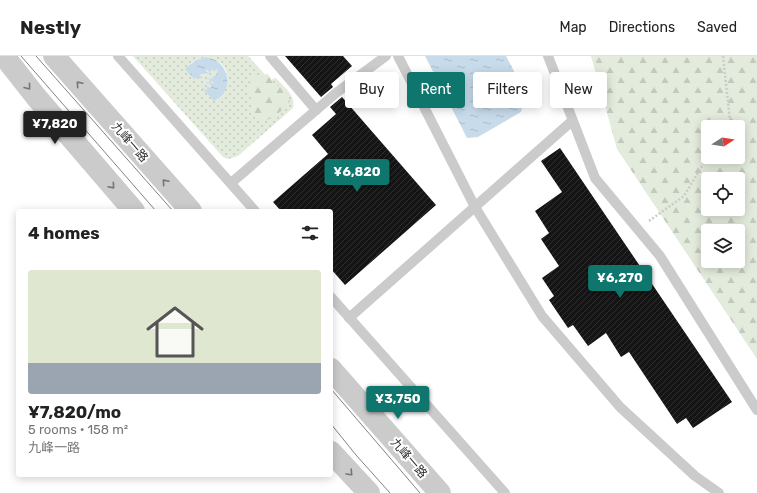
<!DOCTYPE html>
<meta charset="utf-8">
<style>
:root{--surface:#fff;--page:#f6f6f6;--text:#222;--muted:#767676;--line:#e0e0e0;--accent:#0f766e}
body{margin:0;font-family:Rubik,"Noto Sans SC",sans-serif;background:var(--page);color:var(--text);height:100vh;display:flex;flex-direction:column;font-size:15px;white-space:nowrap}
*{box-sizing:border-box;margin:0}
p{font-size:13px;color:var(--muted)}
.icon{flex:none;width:22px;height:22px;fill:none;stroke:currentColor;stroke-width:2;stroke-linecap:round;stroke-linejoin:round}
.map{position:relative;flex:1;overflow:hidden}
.details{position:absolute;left:16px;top:153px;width:317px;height:268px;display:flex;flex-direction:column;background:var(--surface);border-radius:4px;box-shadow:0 2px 10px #0003}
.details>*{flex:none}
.hud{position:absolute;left:345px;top:16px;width:352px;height:36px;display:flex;gap:8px}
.needle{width:26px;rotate:78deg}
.fabs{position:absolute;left:701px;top:64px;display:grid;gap:8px}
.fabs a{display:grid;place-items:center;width:44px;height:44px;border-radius:4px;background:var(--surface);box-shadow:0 2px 10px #0003;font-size:20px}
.price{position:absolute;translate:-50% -34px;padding:0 9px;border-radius:4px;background:var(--accent);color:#fff;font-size:13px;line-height:26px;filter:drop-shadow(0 1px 2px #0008)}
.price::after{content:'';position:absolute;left:50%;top:24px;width:12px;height:9px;margin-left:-6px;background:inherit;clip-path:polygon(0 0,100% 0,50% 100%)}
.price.current{background:#222;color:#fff}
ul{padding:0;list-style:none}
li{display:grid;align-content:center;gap:8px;height:212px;padding:0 12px}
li+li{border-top:1px solid var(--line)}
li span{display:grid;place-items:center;height:124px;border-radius:4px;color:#555}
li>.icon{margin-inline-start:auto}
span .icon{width:72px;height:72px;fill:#fffc;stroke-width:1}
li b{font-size:17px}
h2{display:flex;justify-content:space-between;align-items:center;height:48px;padding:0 12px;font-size:17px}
.tag{padding:0 14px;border-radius:4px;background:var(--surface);box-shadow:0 2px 10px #0003;font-size:14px;line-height:36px}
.tag.current{background:var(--accent);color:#fff}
header{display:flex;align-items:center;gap:24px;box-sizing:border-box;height:56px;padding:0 20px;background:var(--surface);border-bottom:1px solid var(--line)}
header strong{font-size:19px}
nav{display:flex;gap:22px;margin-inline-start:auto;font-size:14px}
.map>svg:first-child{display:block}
.grass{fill:url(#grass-dots);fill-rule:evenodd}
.forest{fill:url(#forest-firs);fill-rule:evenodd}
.water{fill:url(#water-ripples)}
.building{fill:url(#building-hatch)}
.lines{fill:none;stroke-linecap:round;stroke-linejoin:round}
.path{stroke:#cbcbcb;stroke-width:2.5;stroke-dasharray:2 2;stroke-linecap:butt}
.service{stroke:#cbcbcb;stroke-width:10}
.tertiary{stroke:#cbcbcb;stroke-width:22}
.tram{stroke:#838383;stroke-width:1}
.oneway{stroke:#757575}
.labels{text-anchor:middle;stroke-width:4;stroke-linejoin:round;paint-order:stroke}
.street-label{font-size:12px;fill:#2e2e2e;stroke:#fff}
</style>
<header>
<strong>Nestly</strong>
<nav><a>Map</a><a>Directions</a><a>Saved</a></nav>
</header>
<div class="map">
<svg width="757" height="437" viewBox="0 0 757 437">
<defs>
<pattern id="grass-dots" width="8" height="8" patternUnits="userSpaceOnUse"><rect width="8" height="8" fill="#e3ebdc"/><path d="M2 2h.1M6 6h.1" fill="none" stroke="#c3cabd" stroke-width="1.8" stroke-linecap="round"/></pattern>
<pattern id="forest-firs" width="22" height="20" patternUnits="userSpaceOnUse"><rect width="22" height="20" fill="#e3ebdc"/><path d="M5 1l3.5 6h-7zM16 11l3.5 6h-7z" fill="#c3cabd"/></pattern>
<pattern id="water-ripples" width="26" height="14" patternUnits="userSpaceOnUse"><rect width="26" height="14" fill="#c8dbeb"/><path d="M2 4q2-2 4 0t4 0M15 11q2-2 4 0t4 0" fill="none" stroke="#acbcca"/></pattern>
<pattern id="building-hatch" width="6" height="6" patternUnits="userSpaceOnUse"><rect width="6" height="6" fill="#151515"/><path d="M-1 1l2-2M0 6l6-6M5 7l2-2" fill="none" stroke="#2f2f2f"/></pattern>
</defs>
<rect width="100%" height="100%" fill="#fff"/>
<!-- grass -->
<path class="grass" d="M 133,0 L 248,0 L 270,24 L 276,22 C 284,31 296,39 293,52 L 238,100 L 228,103 L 223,101 ZM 209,1 C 231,7 232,29 217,44 L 203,32 L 207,34 L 207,32 L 212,32 L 211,29 L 207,26 L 214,27 L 210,23 L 213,24 L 218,15 L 218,12 L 206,15 L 208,17 L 195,22 L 191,7 L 198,3 Z"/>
<!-- forest -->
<g class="forest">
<path d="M 591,0 L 757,0 L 757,303 L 617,93 ZM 708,71 L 738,71 L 738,101 L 708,101 ZM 708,123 L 738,123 L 738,153 L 708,153 ZM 708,175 L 738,175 L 738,205 L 708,205 Z"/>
<path d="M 268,18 L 274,28 L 284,32 L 290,45 L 280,56 L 267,64 L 258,62 L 253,57 L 251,42 L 247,28 L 253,20 Z"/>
</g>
<!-- water -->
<g class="water">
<path d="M 425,0 L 506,0 C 516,19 526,34 521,56 L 478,81 L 467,82 Z"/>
<path d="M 206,1 C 229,3 236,36 214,45 L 201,31 L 207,34 L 207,32 L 203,29 L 211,32 L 211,29 L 205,26 L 214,27 L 207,22 L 213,23 L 212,21 L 216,19 L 218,13 L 211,14 L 211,17 L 207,14 L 206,15 L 209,17 L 200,19 L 203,22 L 195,22 L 195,24 L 185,13 L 196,4 Z"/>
</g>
<!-- building -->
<g class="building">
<path d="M 285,0 L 343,0 L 352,10 L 331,28 L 333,31 L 321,41 Z"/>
<path d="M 342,41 L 436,149 L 345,229 L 331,213 L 331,155 L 281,155 L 273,146 L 328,98 L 312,79 L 336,58 L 330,51 Z"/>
<path d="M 560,92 L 732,346 L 693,372 L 686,362 L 677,368 L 629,296 L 621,301 L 606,277 L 588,290 L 573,269 L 568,272 L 549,244 L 554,240 L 542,222 L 559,210 L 541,183 L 549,177 L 535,155 L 562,136 L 541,105 Z"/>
</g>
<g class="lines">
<!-- path -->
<g class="path">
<path d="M 723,0 L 730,65 L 726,71"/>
<path d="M 649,165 L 684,140 L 708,100"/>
</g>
<!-- service -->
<g class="service">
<path d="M 118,0 L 255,155"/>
<path d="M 270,0 L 316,54"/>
<path d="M 398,0 L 475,151 L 542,260 L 620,351 L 695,420 L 719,437"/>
<path d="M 548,0 L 595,122 L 660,200 L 757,354"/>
<path d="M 231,127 L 336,37 L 386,0"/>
<path d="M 331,241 L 505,437"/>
<path d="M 349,262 L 572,65"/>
</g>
<!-- tertiary -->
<g class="tertiary">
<path d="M 4,0 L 37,42 L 134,155"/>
<path d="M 54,0 L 191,155"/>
<path d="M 331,313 L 440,437"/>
<path d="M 331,396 L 369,437"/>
</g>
<!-- tram -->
<g class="tram">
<path d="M 21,0 L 156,155"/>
<path d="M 36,0 L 173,155"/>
<path d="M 331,333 L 420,437"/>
<path d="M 331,368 L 356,399 L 390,437"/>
</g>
</g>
<!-- one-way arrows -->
<defs><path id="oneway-chevron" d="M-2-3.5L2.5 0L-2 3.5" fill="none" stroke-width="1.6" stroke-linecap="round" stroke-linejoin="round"/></defs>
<g class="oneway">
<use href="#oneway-chevron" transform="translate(79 28) rotate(-131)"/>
<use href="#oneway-chevron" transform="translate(28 31) rotate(52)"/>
<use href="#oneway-chevron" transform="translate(165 126) rotate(-131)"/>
<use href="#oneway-chevron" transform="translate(112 130) rotate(49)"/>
<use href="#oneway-chevron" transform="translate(350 417) rotate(47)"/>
</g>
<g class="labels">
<!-- street labels -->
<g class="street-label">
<text transform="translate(130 86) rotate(49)" y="4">九峰一路</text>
<text transform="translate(409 402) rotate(49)" y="4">九峰一路</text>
</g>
</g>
</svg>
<div class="fabs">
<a><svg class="needle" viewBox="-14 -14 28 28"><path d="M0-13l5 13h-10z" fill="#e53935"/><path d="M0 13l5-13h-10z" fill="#767676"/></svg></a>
<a><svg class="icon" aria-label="locate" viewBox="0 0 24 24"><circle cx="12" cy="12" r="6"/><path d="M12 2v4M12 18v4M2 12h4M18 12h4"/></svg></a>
<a><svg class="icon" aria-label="layers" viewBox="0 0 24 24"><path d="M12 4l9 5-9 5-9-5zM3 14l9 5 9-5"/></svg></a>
</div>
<b class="price current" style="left:55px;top:89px">¥7,820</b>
<b class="price" style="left:357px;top:137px">¥6,820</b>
<b class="price" style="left:620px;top:243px">¥6,270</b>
<b class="price" style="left:398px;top:364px">¥3,750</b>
<div class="hud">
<a class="tag">Buy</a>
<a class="tag current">Rent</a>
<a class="tag">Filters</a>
<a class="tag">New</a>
</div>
<section class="details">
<h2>4 homes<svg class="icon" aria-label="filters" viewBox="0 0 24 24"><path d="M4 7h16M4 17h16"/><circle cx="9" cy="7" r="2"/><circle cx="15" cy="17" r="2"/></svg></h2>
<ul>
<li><span style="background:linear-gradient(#dfe7d0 75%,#9aa5b1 0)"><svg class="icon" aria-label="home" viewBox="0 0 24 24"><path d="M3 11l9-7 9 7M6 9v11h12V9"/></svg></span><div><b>¥7,820/mo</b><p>5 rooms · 158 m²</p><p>九峰一路</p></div></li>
</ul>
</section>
</div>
